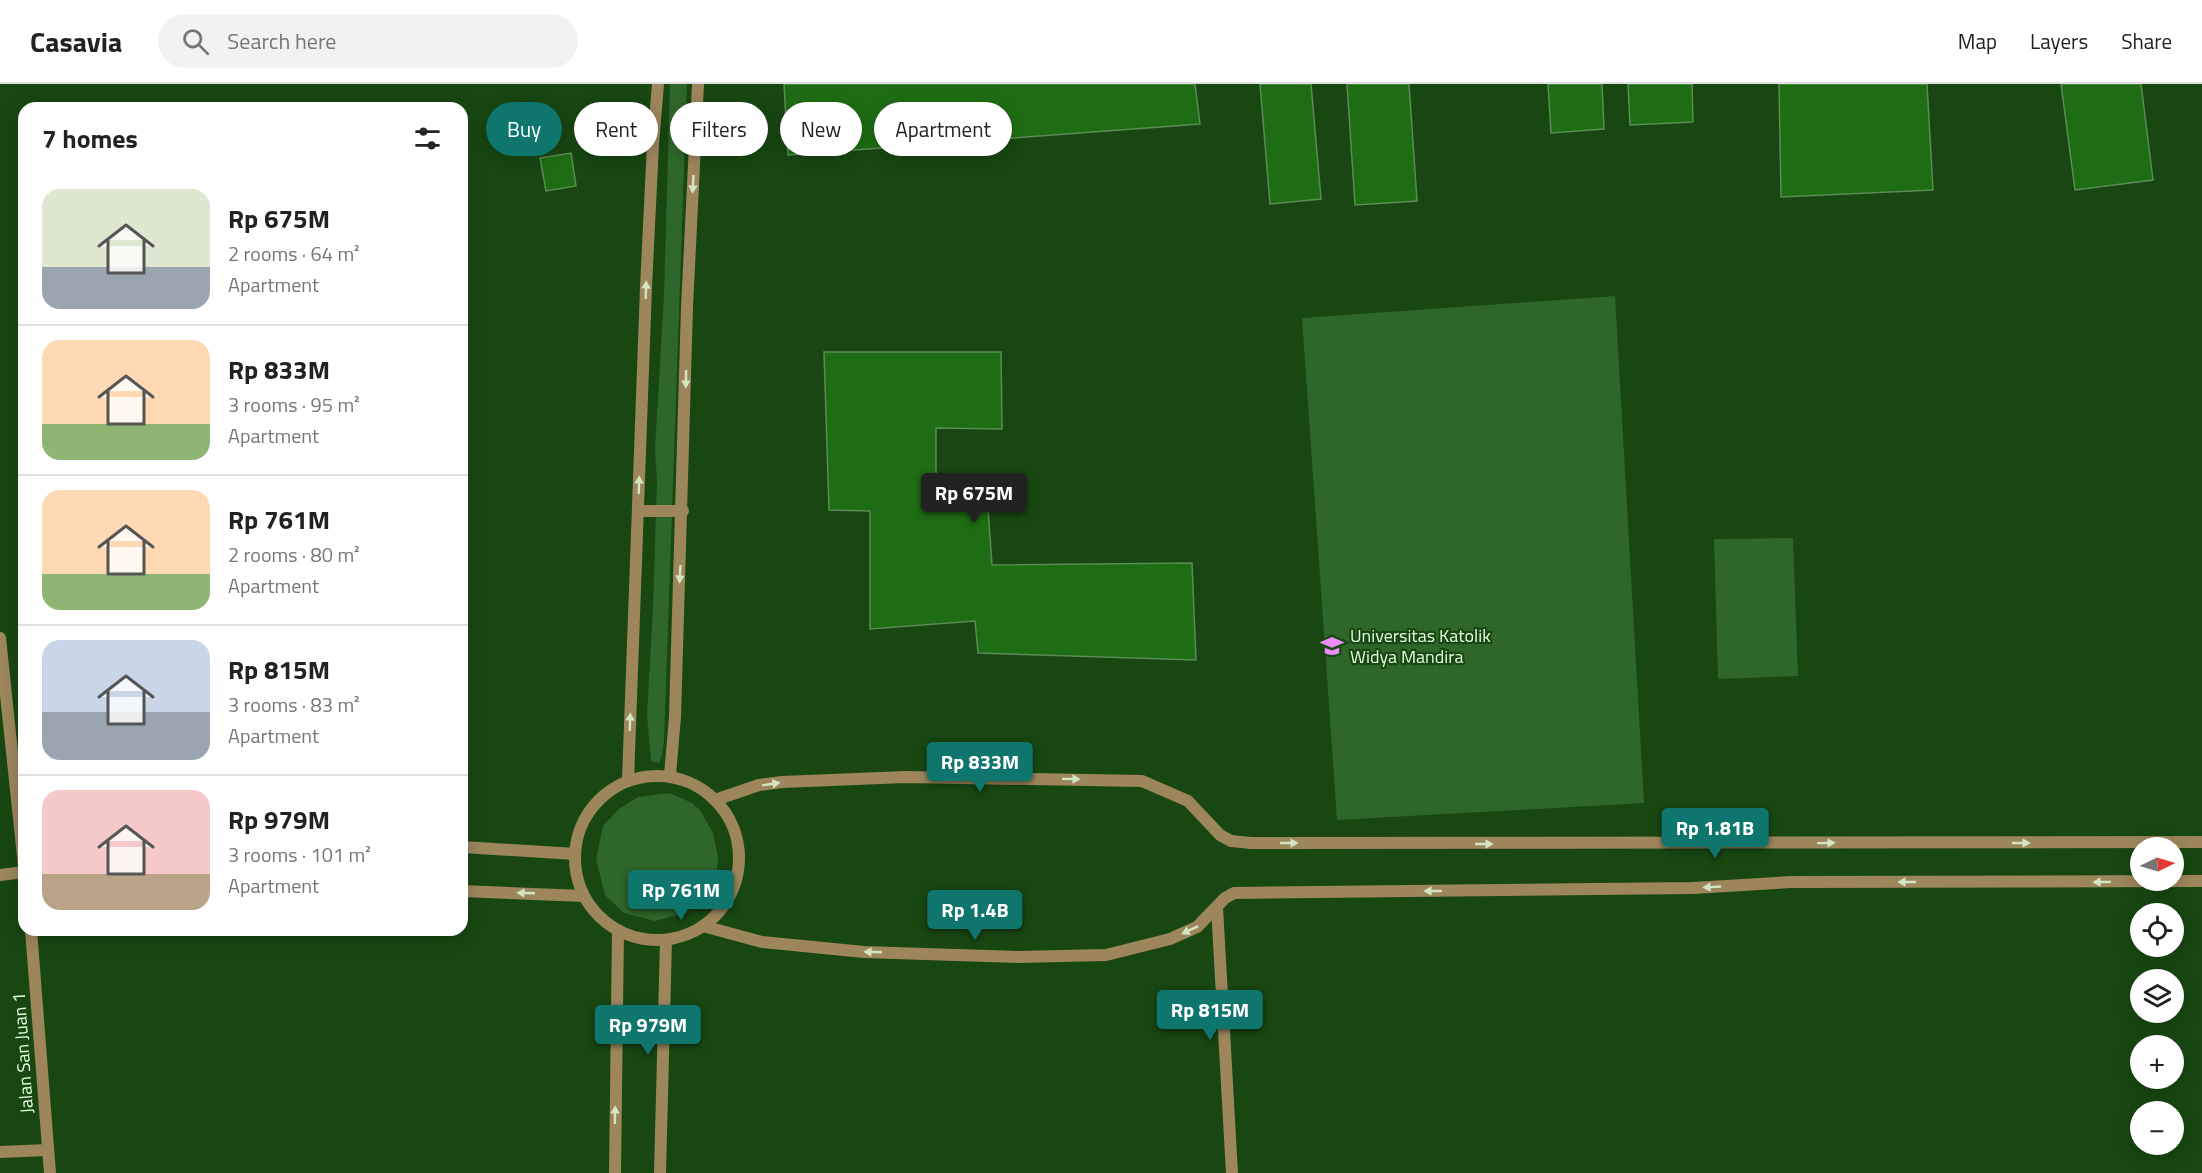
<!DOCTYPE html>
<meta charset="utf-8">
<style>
:root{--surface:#fff;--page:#f2f2f2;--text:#222;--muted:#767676;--line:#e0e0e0;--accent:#0f766e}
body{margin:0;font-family:"Titillium Web",sans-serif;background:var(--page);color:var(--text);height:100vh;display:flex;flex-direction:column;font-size:22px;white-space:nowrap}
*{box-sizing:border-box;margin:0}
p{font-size:20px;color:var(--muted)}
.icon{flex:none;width:33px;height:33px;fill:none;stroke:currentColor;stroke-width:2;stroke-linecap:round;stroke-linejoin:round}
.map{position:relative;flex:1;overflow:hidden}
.sheet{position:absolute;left:18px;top:18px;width:450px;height:834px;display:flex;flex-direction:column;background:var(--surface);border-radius:18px;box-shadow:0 3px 15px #0003}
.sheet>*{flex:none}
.guide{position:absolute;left:486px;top:18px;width:570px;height:54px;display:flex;gap:12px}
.needle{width:39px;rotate:85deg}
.buttons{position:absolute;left:2130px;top:753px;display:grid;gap:12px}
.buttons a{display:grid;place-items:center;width:54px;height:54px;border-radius:50%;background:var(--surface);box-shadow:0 3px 15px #0003;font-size:30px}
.price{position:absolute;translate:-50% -51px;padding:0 14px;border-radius:6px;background:var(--accent);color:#fff;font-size:20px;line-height:39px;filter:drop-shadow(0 2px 3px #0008)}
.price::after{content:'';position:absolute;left:50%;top:36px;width:18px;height:14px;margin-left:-9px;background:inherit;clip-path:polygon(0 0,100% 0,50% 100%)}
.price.on{background:#222;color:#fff}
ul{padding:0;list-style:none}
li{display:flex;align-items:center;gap:18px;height:150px;padding:0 24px}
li+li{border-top:2px solid var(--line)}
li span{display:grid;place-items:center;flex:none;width:168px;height:120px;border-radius:18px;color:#555}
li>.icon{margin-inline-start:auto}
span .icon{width:72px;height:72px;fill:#fffc;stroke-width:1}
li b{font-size:26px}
h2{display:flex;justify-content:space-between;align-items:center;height:72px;padding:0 24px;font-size:26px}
.pill{padding:0 21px;border-radius:27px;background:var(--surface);box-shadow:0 3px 15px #0003;font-size:21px;line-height:54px}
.pill.on{background:var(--accent);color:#fff}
header{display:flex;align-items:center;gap:36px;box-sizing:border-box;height:84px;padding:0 30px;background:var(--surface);border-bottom:2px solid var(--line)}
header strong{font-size:28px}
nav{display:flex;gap:33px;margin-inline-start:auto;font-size:21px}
.search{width:420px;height:54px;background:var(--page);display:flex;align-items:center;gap:15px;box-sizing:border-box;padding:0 21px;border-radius:33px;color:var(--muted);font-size:22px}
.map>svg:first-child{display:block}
.green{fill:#2f6629}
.building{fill:#1e6d14;stroke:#5c8c55;stroke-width:1.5}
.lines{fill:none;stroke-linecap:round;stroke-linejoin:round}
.street{stroke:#9d865c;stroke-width:12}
.oneway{fill:#d4e5c4}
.labels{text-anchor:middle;stroke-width:4.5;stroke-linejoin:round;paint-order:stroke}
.poi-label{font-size:18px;fill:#e2fdde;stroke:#184712;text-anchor:start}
.street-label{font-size:18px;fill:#e2fdde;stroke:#184712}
</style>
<header>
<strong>Casavia</strong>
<div class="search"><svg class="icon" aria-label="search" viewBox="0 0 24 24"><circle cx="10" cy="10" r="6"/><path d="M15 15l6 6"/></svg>Search here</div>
<nav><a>Map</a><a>Layers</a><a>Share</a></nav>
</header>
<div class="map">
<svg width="2202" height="1089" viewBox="0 0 2202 1089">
<rect width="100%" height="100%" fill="#184712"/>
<!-- green -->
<g class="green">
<path d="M 670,0 L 687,0 L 664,657 L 662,671 L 659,679 L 651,677 L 647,631 L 653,523 L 657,398 L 655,365 L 664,211 Z"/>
<path d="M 1615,212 L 1644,719 L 1337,736 L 1302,234 Z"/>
<path d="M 1793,454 L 1798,592 L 1718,595 L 1714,455 Z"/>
<path d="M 670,709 L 692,719 L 700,726 L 713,749 L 718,773 L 716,793 L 712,805 L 703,816 L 674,832 L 655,837 L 624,829 L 605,811 L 596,775 L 603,742 L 619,725 L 638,713 Z"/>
</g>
<!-- building -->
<g class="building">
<path d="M 784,0 L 1195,0 L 1200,40 L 788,71 Z"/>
<path d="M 1260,0 L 1311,0 L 1321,115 L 1270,120 Z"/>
<path d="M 1347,0 L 1409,0 L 1417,117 L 1355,121 Z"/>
<path d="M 1548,0 L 1602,0 L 1604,45 L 1551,49 Z"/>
<path d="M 1628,0 L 1692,0 L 1693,38 L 1630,41 Z"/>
<path d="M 1779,0 L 1927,0 L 1933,106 L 1781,113 Z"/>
<path d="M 2061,0 L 2141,0 L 2153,96 L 2075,106 Z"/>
<path d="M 571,69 L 576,102 L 546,107 L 540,74 Z"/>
<path d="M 824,268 L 1001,268 L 1002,345 L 936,344 L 936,427 L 988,424 L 992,481 L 1192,479 L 1196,576 L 978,569 L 975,537 L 870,545 L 870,427 L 829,426 Z"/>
</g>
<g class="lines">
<!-- street -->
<g class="street">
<path d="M 638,427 L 683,427"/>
<path d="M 0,554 L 24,782"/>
<path d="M 670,691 L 675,633 L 687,223 L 698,0"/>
<circle cx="657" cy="774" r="82"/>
<path d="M 628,696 L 646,203 L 653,60 L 658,0"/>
<path d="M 715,716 L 759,701 L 782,698 L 906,693 L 1142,697 L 1188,717 L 1220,751 L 1231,757 L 1251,759 L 2202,758"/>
<path d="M 462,763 L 575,770"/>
<path d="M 0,791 L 24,788"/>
<path d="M 462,807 L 584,812"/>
<path d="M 1217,823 L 1232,1089"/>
<path d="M 703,842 L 762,858 L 864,868 L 1018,873 L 1106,871 L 1170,855 L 1197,843 L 1225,814 L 1234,809 L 1693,804 L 1791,798 L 2202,797"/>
<path d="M 31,846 L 50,1089"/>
<path d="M 0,1068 L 48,1066"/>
<path d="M 615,1089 L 618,846"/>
<path d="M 660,1089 L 666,856"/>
</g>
</g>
<!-- one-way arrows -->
<defs><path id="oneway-solid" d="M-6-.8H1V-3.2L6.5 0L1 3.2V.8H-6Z" transform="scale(1.5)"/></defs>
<g class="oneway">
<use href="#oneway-solid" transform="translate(693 100) rotate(93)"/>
<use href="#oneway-solid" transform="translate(646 206) rotate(-88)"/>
<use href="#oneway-solid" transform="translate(686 295) rotate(91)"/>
<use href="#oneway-solid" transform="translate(639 401) rotate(-88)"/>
<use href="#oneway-solid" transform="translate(680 490) rotate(93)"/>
<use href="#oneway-solid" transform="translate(630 638) rotate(-88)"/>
<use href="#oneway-solid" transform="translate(1071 695) rotate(1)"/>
<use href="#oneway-solid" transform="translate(771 700) rotate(-9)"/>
<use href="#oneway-solid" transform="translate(1289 759)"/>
<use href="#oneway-solid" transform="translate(1826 759) rotate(-1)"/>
<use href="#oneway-solid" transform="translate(2021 759)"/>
<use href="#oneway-solid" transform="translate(1484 760)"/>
<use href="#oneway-solid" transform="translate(1907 798) rotate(180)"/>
<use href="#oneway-solid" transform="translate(2102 798) rotate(179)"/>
<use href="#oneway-solid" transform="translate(1712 803) rotate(177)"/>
<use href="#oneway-solid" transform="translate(1433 807) rotate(180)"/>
<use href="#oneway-solid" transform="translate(526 809) rotate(-178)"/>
<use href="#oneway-solid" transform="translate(1190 846) rotate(154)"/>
<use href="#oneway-solid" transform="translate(873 868) rotate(-178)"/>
<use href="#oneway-solid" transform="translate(615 1031) rotate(-89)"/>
</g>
<!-- icons -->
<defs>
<g id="university-bare" transform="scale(1.8)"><path d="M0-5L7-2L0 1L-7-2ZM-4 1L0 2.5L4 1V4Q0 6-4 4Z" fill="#eb8dfb" stroke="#184712" stroke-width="2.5" paint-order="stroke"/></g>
</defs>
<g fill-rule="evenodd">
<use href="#university-bare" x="1332" y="562"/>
</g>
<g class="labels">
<!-- poi labels -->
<g class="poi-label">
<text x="1350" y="558">Universitas Katolik<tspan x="1350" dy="21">Widya Mandira</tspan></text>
</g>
<!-- street labels -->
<g class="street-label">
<text transform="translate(23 969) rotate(-94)" y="6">Jalan San Juan 1</text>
</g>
</g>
</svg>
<div class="buttons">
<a><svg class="needle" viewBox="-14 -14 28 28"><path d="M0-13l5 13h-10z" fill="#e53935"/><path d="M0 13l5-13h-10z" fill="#767676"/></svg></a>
<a><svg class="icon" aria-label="locate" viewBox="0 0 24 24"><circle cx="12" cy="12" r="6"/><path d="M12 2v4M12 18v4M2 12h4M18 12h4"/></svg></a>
<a><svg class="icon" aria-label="layers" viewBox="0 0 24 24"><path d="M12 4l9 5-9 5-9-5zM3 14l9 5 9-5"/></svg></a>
<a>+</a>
<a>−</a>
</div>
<b class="price on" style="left:974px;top:440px">Rp 675M</b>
<b class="price" style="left:980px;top:709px">Rp 833M</b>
<b class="price" style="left:1715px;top:775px">Rp 1.81B</b>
<b class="price" style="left:681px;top:837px">Rp 761M</b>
<b class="price" style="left:975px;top:857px">Rp 1.4B</b>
<b class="price" style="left:1210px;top:957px">Rp 815M</b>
<b class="price" style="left:648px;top:972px">Rp 979M</b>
<div class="guide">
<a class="pill on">Buy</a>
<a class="pill">Rent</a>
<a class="pill">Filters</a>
<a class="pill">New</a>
<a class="pill">Apartment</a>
</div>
<section class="sheet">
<h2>7 homes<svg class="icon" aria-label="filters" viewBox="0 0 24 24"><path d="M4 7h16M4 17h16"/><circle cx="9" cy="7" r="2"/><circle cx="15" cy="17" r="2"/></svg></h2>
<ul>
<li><span style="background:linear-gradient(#dfe7d0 65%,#9aa5b1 0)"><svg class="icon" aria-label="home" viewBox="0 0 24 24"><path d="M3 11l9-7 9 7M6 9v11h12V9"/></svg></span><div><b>Rp 675M</b><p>2 rooms · 64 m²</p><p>Apartment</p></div></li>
<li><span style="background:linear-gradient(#ffd9b3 70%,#8fb573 0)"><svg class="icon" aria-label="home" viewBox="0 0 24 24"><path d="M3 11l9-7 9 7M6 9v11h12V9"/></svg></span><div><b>Rp 833M</b><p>3 rooms · 95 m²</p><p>Apartment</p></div></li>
<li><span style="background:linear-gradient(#ffd9b3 70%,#8fb573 0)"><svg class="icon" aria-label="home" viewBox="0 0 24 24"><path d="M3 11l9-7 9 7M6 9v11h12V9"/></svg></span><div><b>Rp 761M</b><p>2 rooms · 80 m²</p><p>Apartment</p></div></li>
<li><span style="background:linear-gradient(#c9d6e8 60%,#9aa5b1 0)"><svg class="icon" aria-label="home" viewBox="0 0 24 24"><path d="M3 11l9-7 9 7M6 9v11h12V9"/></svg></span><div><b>Rp 815M</b><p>3 rooms · 83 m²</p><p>Apartment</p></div></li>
<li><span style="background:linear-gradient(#f6c9c9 70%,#b9a48a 0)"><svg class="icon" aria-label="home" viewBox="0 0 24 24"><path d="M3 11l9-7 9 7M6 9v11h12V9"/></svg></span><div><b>Rp 979M</b><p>3 rooms · 101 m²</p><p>Apartment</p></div></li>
</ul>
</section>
</div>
